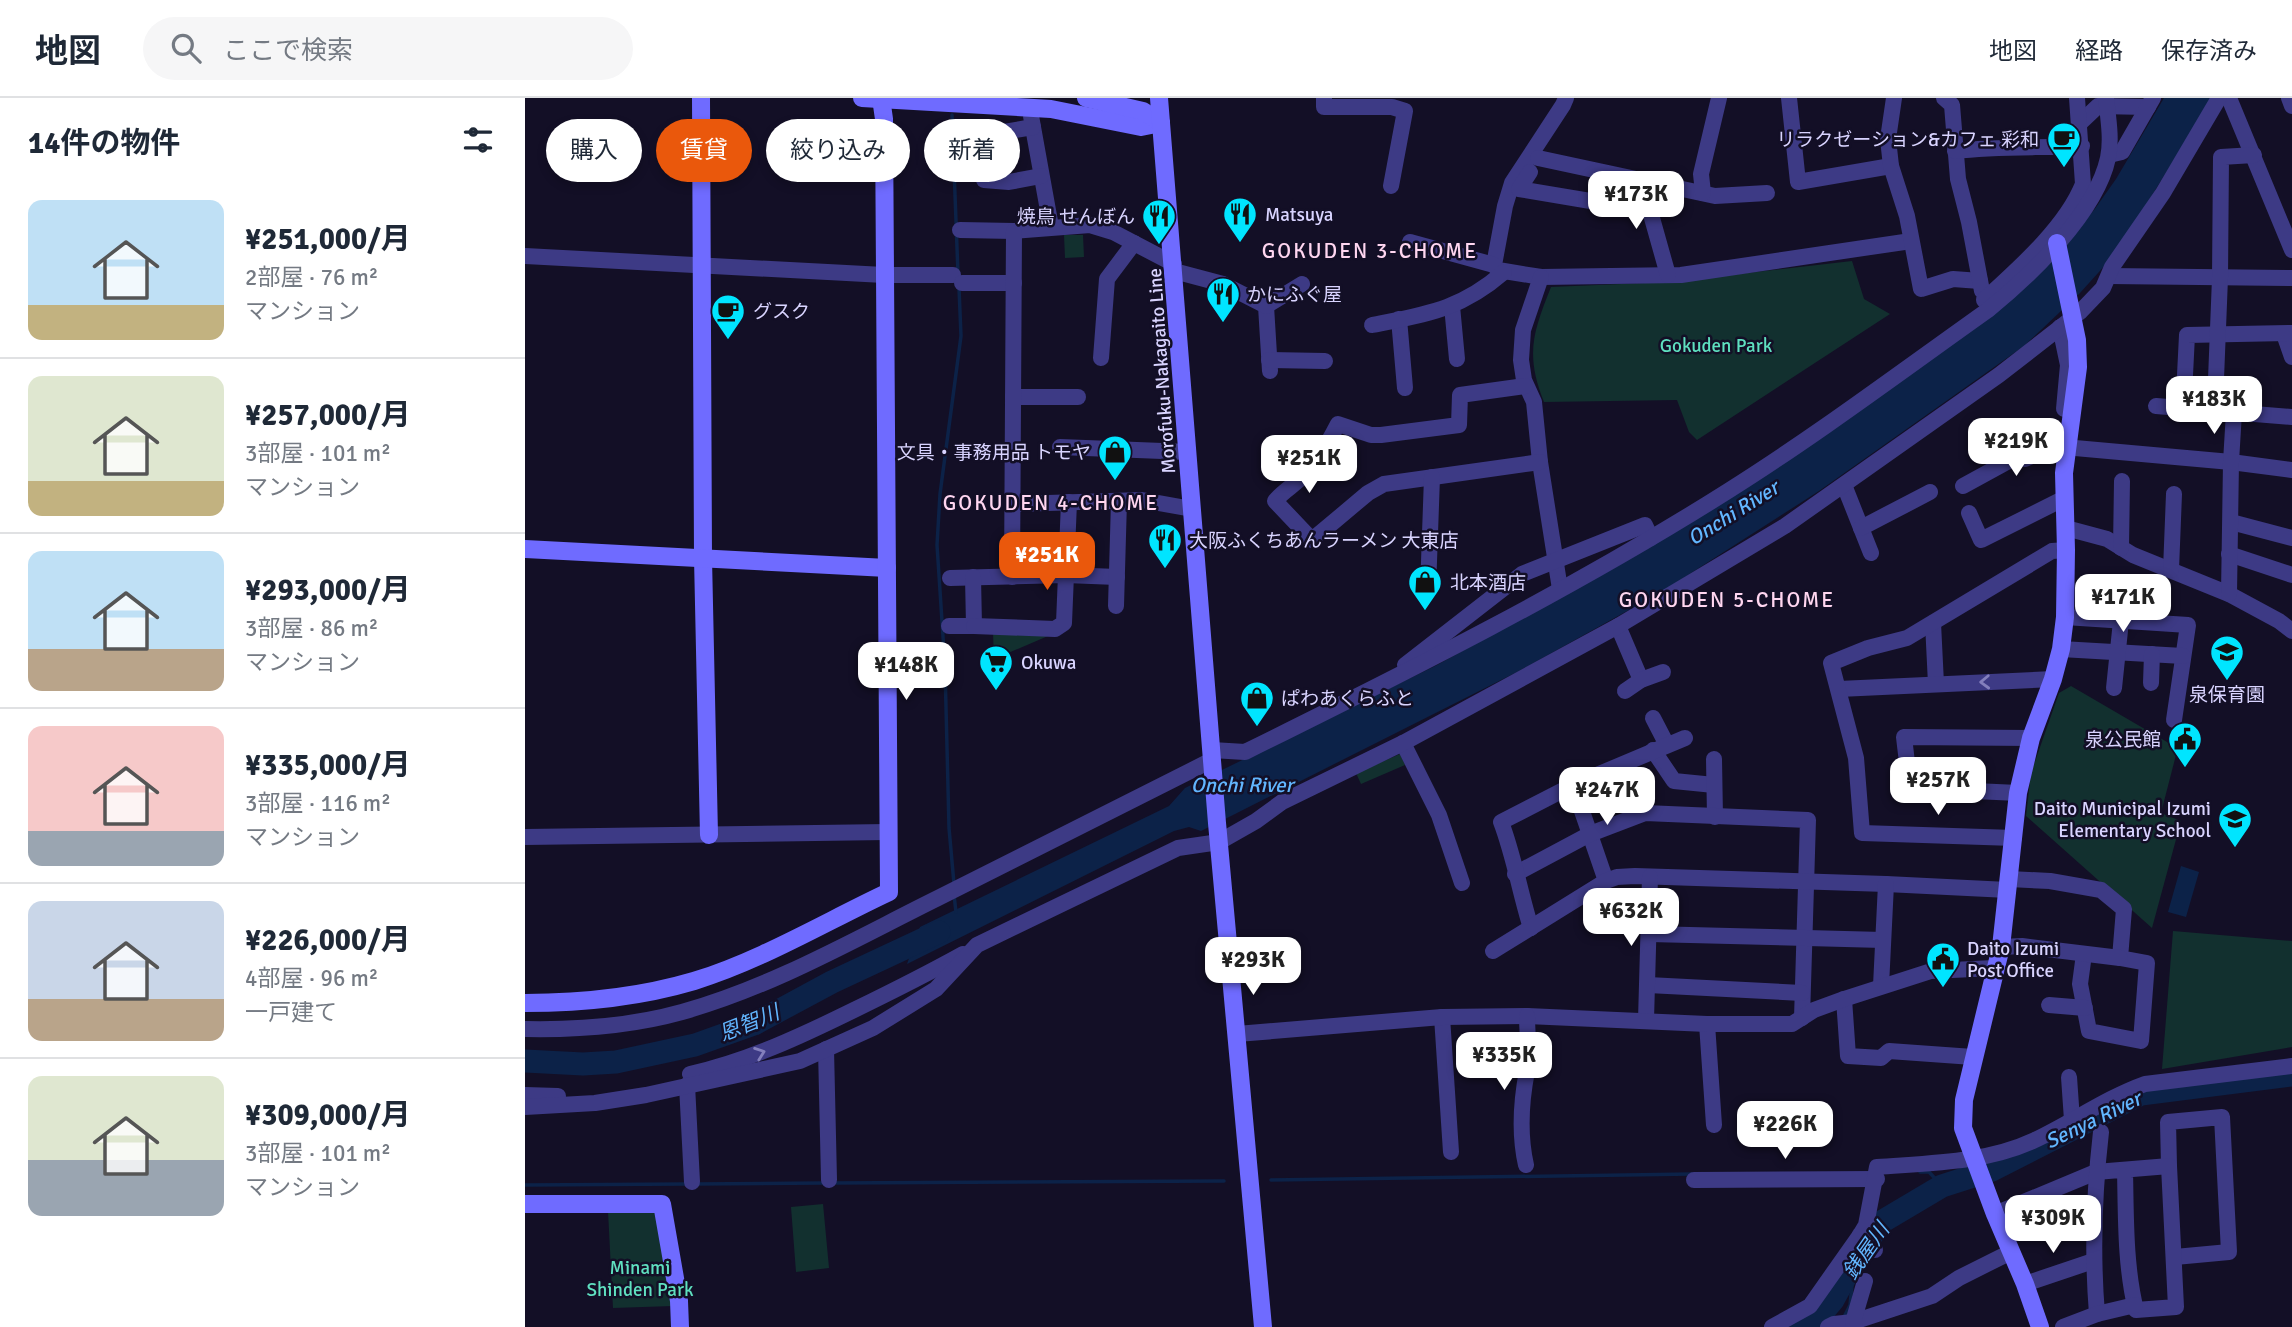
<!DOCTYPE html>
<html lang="ja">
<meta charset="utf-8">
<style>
:root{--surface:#fff;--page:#f6f6f7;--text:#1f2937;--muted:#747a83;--line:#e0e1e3;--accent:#ea580c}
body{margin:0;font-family:Signika,"Noto Sans JP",sans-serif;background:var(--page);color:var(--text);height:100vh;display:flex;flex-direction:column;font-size:26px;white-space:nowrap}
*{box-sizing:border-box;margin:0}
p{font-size:23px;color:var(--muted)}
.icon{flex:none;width:38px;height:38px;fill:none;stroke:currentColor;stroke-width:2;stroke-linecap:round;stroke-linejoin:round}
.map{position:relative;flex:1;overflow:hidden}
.sheet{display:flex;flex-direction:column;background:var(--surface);width:525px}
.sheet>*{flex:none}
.top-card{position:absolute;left:21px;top:21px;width:665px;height:63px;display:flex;gap:14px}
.price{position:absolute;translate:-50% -60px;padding:0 16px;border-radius:14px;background:#fff;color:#222;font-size:23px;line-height:46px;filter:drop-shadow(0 2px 4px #0008)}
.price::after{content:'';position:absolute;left:50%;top:42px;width:21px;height:16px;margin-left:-10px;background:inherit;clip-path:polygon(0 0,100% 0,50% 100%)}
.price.on{background:var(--accent);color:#fff}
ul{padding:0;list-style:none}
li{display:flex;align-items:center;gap:21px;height:175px;padding:0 28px}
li+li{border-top:2px solid var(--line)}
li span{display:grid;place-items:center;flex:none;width:196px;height:140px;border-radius:14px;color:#555}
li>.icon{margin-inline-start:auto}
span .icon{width:84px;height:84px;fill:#fffc;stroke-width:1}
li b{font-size:30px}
h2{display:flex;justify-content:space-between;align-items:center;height:84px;padding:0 28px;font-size:30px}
.pill{padding:0 24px;border-radius:32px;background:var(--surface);box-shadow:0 4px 10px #0003;font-size:24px;line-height:63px}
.pill.on{background:var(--accent);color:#fff}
header{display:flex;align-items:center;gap:42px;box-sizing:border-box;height:98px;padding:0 35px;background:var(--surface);border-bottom:2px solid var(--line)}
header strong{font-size:33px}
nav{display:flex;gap:38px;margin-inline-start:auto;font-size:24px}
.search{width:490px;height:63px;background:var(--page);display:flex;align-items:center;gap:18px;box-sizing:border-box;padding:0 24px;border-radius:38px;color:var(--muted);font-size:26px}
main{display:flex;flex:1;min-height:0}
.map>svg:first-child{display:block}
.green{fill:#12302f}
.water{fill:#0c2248}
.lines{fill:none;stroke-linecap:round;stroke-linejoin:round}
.stream{stroke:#0c2248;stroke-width:3.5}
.river{stroke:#0c2248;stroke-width:23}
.street{stroke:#3d3a85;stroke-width:16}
.secondary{stroke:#6f6bff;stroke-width:18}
.oneway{stroke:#837fbc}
.labels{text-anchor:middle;stroke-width:5;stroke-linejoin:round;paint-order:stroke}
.poi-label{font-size:19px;fill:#d9d4ff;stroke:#130f26;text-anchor:start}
.park-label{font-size:19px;fill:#5fe0c0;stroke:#130f26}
.street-label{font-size:19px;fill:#d9d4ff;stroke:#130f26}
.neighbourhood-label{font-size:21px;letter-spacing:2px;fill:#ffd6f0;stroke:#130f26}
.water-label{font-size:21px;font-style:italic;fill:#62b6ff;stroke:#130f26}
</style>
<header>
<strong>地図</strong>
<div class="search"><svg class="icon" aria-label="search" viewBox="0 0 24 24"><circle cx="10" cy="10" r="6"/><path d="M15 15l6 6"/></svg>ここで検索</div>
<nav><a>地図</a><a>経路</a><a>保存済み</a></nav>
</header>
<main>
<section class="sheet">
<h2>14件の物件<svg class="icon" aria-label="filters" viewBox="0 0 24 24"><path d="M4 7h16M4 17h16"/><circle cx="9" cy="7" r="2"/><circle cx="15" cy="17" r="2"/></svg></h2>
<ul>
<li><span style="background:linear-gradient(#bfe0f5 75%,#c2b280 0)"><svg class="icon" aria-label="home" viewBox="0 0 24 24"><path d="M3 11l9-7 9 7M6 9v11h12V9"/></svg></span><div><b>¥251,000/月</b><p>2部屋 · 76 m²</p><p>マンション</p></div></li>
<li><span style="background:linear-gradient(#dfe7d0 75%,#c2b280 0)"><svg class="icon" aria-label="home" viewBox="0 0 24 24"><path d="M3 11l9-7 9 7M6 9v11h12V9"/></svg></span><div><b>¥257,000/月</b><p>3部屋 · 101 m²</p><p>マンション</p></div></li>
<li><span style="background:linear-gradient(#bfe0f5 70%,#b9a48a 0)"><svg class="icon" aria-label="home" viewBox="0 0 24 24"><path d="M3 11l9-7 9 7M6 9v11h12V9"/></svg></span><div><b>¥293,000/月</b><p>3部屋 · 86 m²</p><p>マンション</p></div></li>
<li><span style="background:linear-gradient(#f6c9c9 75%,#9aa5b1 0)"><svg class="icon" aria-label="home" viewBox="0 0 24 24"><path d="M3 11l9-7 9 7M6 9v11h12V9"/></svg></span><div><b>¥335,000/月</b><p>3部屋 · 116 m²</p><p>マンション</p></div></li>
<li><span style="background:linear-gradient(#c9d6e8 70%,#b9a48a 0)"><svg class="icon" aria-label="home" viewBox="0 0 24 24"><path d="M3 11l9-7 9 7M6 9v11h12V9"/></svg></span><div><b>¥226,000/月</b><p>4部屋 · 96 m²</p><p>一戸建て</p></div></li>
<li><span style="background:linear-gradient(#dfe7d0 60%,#9aa5b1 0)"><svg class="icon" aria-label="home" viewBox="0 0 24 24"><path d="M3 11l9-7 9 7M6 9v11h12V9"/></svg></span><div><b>¥309,000/月</b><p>3部屋 · 101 m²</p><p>マンション</p></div></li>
</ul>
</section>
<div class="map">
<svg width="1767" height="1229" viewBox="0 0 1767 1229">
<rect width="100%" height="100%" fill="#130f26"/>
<!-- green -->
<g class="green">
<path d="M 539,137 L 558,137 L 559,159 L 540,160 Z"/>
<path d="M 1327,163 L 1339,201 L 1365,216 L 1172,342 L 1164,334 L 1152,302 L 1019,304 C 1000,257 1008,234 1026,189 L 1143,184 Z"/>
<path d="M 468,535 L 523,538 L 469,561 Z"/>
<path d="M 1546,588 L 1642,644 L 1652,653 L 1636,715 L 1656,723 L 1627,830 L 1501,718 L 1506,675 L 1534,595 Z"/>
<path d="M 875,656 L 880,667 L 836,686 L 831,675 Z"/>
<path d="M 1648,833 L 1767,843 L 1767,949 L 1637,971 Z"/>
<path d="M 298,1106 L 304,1170 L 271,1174 L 266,1109 Z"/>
<path d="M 125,1111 L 132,1117 L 148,1208 L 88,1210 L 83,1113 Z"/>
</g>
<!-- water -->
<g class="water">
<path d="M 1639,0 L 1687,0 L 1592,154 L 1555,195 L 1499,248 L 1294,393 L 1138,493 L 994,573 L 710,716 L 676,733 L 664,729 L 649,733 L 382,866 L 395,829 L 644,708 L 660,690 L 912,567 L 1083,473 L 1242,375 L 1536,150 L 1569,112 L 1591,81 Z"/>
<path d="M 1656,768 L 1674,774 L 1661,819 L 1643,814 Z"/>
</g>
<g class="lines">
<!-- stream -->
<g class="stream">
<path d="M 427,17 L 433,176"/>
<path d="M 429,786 L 424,730 L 420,569 L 412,447 L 415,396 L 436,238 L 434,190"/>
<path d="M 429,797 L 431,814"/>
<path d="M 1395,1074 L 1404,1074 L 1417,1088"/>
<path d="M 746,1082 L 1167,1076"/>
<path d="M 307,1085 L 699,1083"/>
<path d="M 170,1086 L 299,1085"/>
<path d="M 0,1087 L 162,1086"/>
<path d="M 1319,1219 L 1325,1207 L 1327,1188 L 1320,1178"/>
</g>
<!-- river -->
<g class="river">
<path d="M 0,963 L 58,966 L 91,964 L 170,947 L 229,926 L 307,884 L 414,834"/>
<path d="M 1275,1229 L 1297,1215 L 1308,1202 L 1334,1154 L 1358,1123 L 1417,1088 L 1467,1072 L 1616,996 L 1767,977"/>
</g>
<!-- street -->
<g class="street">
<path d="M 799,0 L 799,9 L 867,9 L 880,13 L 866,88"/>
<path d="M 1041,0 L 1038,7 L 987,85 L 980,108 L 969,167 L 973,172 L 1016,179 L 1156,177 L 1386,143"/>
<path d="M 1264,0 L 1273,84 L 1366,68"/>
<path d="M 1369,0 L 1363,41 L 1366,68 L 1382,118 L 1396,191 L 1428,181 L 1455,183"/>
<path d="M 1419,0 L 1427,7 L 1433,81 L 1444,124 L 1457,193"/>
<path d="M 1704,0 L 1767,152"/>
<path d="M 1764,0 L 1767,8"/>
<path d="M 506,18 L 526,129"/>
<path d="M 1555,25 L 1573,8 L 1623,9"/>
<path d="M 508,29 L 455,38 L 459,82 L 484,84 L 516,78"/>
<path d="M 1430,53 C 1472,48 1515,50 1557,48"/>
<path d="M 1584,57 L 1597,54 L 1628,0"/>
<path d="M 1013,60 L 1190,98 L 1242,95"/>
<path d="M 1005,74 L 994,91 L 1125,113"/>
<path d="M 1128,84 L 1125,113 L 1143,177"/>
<path d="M 1178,95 L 1176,76 L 1194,0"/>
<path d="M 435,132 L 489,133 L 565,127 L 588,134 L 649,166"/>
<path d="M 885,144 L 969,167"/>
<path d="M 0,158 L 359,177 L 428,177"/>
<path d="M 649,173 L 698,186 L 741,208 L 745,273"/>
<path d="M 1584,178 L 1767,180"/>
<path d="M 1016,179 L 998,232 L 996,262 L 999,282 L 1009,304 L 1015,364 L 1035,491"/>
<path d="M 437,185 L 489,185"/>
<path d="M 1459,202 C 1493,171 1541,129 1558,86 L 1552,0"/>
<path d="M 741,208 L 777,186"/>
<path d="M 927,208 L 932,261"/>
<path d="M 874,221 L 880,290"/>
<path d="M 847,227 C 902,216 935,212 979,174"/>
<path d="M 1535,229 L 1543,267 L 1539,311"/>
<path d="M 1759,236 L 1767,259"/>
<path d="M 576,260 L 582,181 L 609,145"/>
<path d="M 744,262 L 800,263"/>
<path d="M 1660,277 L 1662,237 L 1767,235"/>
<path d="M 1691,281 L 1695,180 L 1696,59 L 1729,57"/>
<path d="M 1000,288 L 935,297 L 934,327 L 856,337 L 846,337 L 813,326 C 803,345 794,362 779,377 C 770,387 759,392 750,403 L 787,442 L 843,395 L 859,386 L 1015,364"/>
<path d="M 488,299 L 553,299"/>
<path d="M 1631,308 L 1767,319"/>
<path d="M 535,349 L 663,354"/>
<path d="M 1319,387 L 1346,455"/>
<path d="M 1438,388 L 1491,359 L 1500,361 L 1535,345 L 1550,350 L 1706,364 L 1767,372"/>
<path d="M 488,406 L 617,402 L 667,411"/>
<path d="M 1444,415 L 1456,442 L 1540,400"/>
<path d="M 1706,424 L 1767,440"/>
<path d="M 1336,430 L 1405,394"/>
<path d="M 1541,430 L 1582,441 L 1608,457 L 1704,496 L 1754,523 L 1767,533"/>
<path d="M 1596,450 L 1597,383"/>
<path d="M 1704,456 L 1767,477"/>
<path d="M 1646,472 L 1649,396"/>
<path d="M 487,479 L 489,133"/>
<path d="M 425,480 L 541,477 L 592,479"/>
<path d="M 903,492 L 907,379"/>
<path d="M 1704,496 L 1706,364 L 1709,314"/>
<path d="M 591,508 L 594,403"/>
<path d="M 1540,519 L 1663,527 L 1649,622"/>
<path d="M 1408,525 L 1411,586"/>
<path d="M 424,528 L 449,528 L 448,479"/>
<path d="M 449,528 L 530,531 L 539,525 L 544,404"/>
<path d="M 1093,528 L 1116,582"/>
<path d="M 1536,551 L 1658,558"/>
<path d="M 880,567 L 997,476 L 1120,427 L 1126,440"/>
<path d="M 1626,585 L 1627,556"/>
<path d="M 1589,590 L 1596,523"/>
<path d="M 1314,591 L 1528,581"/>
<path d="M 1100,593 L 1116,582 L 1138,574"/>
<path d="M 1128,620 L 1142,647"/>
<path d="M 878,645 L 914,717 L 937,785"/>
<path d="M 687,652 L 720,654 C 884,573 1048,491 1203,393 C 1292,337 1377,273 1463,212 C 1506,177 1571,115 1583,60 C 1587,41 1583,19 1581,0"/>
<path d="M 1128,652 L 1149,683 L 1189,687"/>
<path d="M 1189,661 L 1190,719"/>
<path d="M 1048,687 L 1081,783"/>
<path d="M 1493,695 L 1385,690 L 1379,639 L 1506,640"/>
<path d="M 0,739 L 362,734"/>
<path d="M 1489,740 L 1337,735 L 1331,660 L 1306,565 L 1343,550 L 1382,540 L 1527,453 L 1541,452"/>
<path d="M 990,776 L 1065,736 L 1120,715 L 1283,722 L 1277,920"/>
<path d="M 1484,781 L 1525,783 L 1576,792 L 1599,811 L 1595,860 L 1622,865 L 1616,943 L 1564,933 L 1555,886 L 1559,856"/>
<path d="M 1006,830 C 995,795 989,758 976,724 L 1048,687 L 1160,640"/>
<path d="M 1125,836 L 1358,842"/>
<path d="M 1476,849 L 1497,848 L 1595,860"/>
<path d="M 968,853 L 1081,783 L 1092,779 L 1110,778 L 1361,786 L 1483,792"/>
<path d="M 1123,887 L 1277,895"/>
<path d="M 1356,888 L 1361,786"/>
<path d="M 1319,901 L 1323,958 L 1356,960 L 1364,953 L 1448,959"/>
<path d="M 1524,907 L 1560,910"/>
<path d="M 917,919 L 926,1054"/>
<path d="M 1121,922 L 1125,779"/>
<path d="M 1182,926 L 1189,1027"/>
<path d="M 0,931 C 52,932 107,928 157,914 C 247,889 330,841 413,800 C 504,754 595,708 687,662"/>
<path d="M 712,936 L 917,919 L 1002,918 L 1182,926 L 1267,926 L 1289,912 L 1319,901 L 1406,873 L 1469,870"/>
<path d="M 301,951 L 304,1082"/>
<path d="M 165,976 C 223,963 276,938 329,912 C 366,894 402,876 438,856"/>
<path d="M 1544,979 L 1547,1022"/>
<path d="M 162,987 L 167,1084"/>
<path d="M 0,997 L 33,998"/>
<path d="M 0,1009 L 70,1005 L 121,997 L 275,963 L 348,930 L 411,891 L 452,847 L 653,750 L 694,744 L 731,723 L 757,704 L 878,645 L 1093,528 L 1260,428 L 1474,277 L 1555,214 L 1578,190 L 1587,169 L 1638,95 L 1694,0"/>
<path d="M 1001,1067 C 994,1036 996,1004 1002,973 C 1005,956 1002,935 1002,918"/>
<path d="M 1644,1068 L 1643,1024 L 1697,1019 L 1704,1154 L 1650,1159"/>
<path d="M 1169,1082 L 1352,1081"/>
<path d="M 1470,1116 L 1571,1074 L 1644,1068 L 1651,1209 L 1611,1212 C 1600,1168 1601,1118 1600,1072"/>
<path d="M 1335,1137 L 1350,1152"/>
<path d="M 1500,1186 L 1568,1163"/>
<path d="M 1572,1216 C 1567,1155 1569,1095 1576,1034"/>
<path d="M 1247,1229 L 1285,1208 L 1335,1137 L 1341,1127 L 1352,1069 C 1405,1065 1461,1065 1510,1042 C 1548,1024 1581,1000 1620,986 L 1767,968"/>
<path d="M 1303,1229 L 1309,1226 L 1328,1224 L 1407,1198 L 1434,1180 L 1486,1154"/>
<path d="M 1330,1229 L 1328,1224 L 1340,1183"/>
<path d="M 1538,1229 L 1572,1216 L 1610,1207"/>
</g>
<!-- secondary -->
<g class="secondary">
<path d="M 176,0 L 178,460 L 184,737"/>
<path d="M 337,0 L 526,11 L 616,29 L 636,25"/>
<path d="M 561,0 L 618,13 L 636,25"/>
<path d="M 634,0 L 692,725 L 738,1229"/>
<path d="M 0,451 L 362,470"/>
<path d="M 0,905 C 57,905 115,899 169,883 C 235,863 302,823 364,794 L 359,21 L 356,0"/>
<path d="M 0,1106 L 137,1106 L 154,1203 L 155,1229"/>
<path d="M 1515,1229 L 1500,1186 L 1470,1116 L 1438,1030 L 1439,1002 L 1476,849 L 1493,695 L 1506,640 L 1528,581 L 1536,551 L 1540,519 L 1541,452 L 1539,375 L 1553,269 L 1552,242 L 1532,145"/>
</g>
</g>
<!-- one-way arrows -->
<defs><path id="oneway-chevron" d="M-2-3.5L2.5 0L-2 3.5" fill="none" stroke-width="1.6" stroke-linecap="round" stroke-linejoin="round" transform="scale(1.75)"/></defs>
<g class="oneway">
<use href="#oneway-chevron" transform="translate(1460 584) rotate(178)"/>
<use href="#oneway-chevron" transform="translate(235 955) rotate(-20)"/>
</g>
<!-- icons -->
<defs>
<g id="cafe-pin" transform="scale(1.75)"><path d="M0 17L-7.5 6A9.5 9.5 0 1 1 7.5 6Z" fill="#00e5ff" stroke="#130f26"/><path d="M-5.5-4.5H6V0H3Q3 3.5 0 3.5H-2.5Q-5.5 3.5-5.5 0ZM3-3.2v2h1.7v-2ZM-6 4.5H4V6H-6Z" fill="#111"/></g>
<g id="restaurant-pin" transform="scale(1.75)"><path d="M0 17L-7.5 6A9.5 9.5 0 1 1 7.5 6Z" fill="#00e5ff" stroke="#130f26"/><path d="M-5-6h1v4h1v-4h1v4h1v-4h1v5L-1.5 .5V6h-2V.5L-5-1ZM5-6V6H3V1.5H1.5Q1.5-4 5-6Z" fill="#111"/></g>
<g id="shop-pin" transform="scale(1.75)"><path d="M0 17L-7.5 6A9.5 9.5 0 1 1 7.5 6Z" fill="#00e5ff" stroke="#130f26"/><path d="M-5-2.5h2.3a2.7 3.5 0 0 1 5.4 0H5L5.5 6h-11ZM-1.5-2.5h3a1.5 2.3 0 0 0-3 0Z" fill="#111"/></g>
<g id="school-pin" transform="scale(1.75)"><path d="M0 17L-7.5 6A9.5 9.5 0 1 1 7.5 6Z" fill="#00e5ff" stroke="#130f26"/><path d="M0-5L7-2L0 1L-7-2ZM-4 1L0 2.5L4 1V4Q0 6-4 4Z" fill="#111"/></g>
<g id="supermarket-pin" transform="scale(1.75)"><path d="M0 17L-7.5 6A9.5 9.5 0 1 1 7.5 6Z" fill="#00e5ff" stroke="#130f26"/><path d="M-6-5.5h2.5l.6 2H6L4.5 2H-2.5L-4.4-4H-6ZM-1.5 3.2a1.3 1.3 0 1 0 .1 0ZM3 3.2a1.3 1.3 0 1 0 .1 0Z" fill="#111"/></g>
<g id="civic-pin" transform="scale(1.75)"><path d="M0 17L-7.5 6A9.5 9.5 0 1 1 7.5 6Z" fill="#00e5ff" stroke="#130f26"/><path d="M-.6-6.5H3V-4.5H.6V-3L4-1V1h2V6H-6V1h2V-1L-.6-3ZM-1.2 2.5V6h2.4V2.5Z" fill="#111"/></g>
</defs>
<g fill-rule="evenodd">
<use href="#cafe-pin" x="1539" y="41"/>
<use href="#restaurant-pin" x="715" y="116"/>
<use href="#restaurant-pin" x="634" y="118"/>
<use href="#restaurant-pin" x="698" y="196"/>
<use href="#cafe-pin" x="203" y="213"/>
<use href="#shop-pin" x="590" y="354"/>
<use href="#restaurant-pin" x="640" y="442"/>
<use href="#shop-pin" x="900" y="484"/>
<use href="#school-pin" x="1702" y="554"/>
<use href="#supermarket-pin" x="471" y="564"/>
<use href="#shop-pin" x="732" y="600"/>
<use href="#civic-pin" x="1660" y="641"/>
<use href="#school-pin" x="1710" y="721"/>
<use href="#civic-pin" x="1418" y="861"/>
</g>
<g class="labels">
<!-- poi labels -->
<g class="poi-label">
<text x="1514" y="48" text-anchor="end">リラクゼーション&amp;カフェ 彩和</text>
<text x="740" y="123">Matsuya</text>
<text x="610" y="125" text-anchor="end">焼鳥 せんぼん</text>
<text x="722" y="203">かにふぐ屋</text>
<text x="228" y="220">グスク</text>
<text x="566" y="361" text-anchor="end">文具・事務用品 トモヤ</text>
<text x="664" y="449">大阪ふくちあんラーメン 大東店</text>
<text x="925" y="491">北本酒店</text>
<text x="496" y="571">Okuwa</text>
<text x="1702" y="603" text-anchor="middle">泉保育園</text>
<text x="756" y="607">ぱわあくらふと</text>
<text x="1636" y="648" text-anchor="end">泉公民館</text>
<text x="1686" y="717" text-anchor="end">Daito Municipal Izumi<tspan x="1686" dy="22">Elementary School</tspan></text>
<text x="1442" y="857">Daito Izumi<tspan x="1442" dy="22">Post Office</tspan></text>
</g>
<!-- park labels -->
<g class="park-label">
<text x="1191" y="254">Gokuden Park</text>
<text x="115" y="1176">Minami<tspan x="115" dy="22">Shinden Park</tspan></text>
</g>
<!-- street labels -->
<g class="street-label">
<text transform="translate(636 273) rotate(-94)" y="7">Morofuku-Nakagaito Line</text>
</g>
<!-- neighbourhood labels -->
<g class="neighbourhood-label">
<text x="845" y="160">GOKUDEN 3-CHOME</text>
<text x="526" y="412">GOKUDEN 4-CHOME</text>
<text x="1202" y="509">GOKUDEN 5-CHOME</text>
</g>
<!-- water labels -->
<g class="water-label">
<text transform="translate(1208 415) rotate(-32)" y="7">Onchi River</text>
<text x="717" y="694">Onchi River</text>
<text transform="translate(224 925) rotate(-22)" y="7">恩智川</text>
<text transform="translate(1568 1022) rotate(-26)" y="7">Senya River</text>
<text transform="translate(1341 1153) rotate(-55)" y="7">銭屋川</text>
</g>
</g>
</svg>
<b class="price" style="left:1111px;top:133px">¥173K</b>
<b class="price" style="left:1689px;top:338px">¥183K</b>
<b class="price" style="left:1491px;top:380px">¥219K</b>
<b class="price" style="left:784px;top:397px">¥251K</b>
<b class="price on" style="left:522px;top:494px">¥251K</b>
<b class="price" style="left:1598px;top:536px">¥171K</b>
<b class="price" style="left:381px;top:604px">¥148K</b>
<b class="price" style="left:1413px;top:719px">¥257K</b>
<b class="price" style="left:1082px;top:729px">¥247K</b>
<b class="price" style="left:1106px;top:850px">¥632K</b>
<b class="price" style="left:728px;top:899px">¥293K</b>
<b class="price" style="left:979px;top:994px">¥335K</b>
<b class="price" style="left:1260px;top:1063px">¥226K</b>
<b class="price" style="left:1528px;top:1157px">¥309K</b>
<div class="top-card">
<a class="pill">購入</a>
<a class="pill on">賃貸</a>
<a class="pill">絞り込み</a>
<a class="pill">新着</a>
</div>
</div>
</main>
